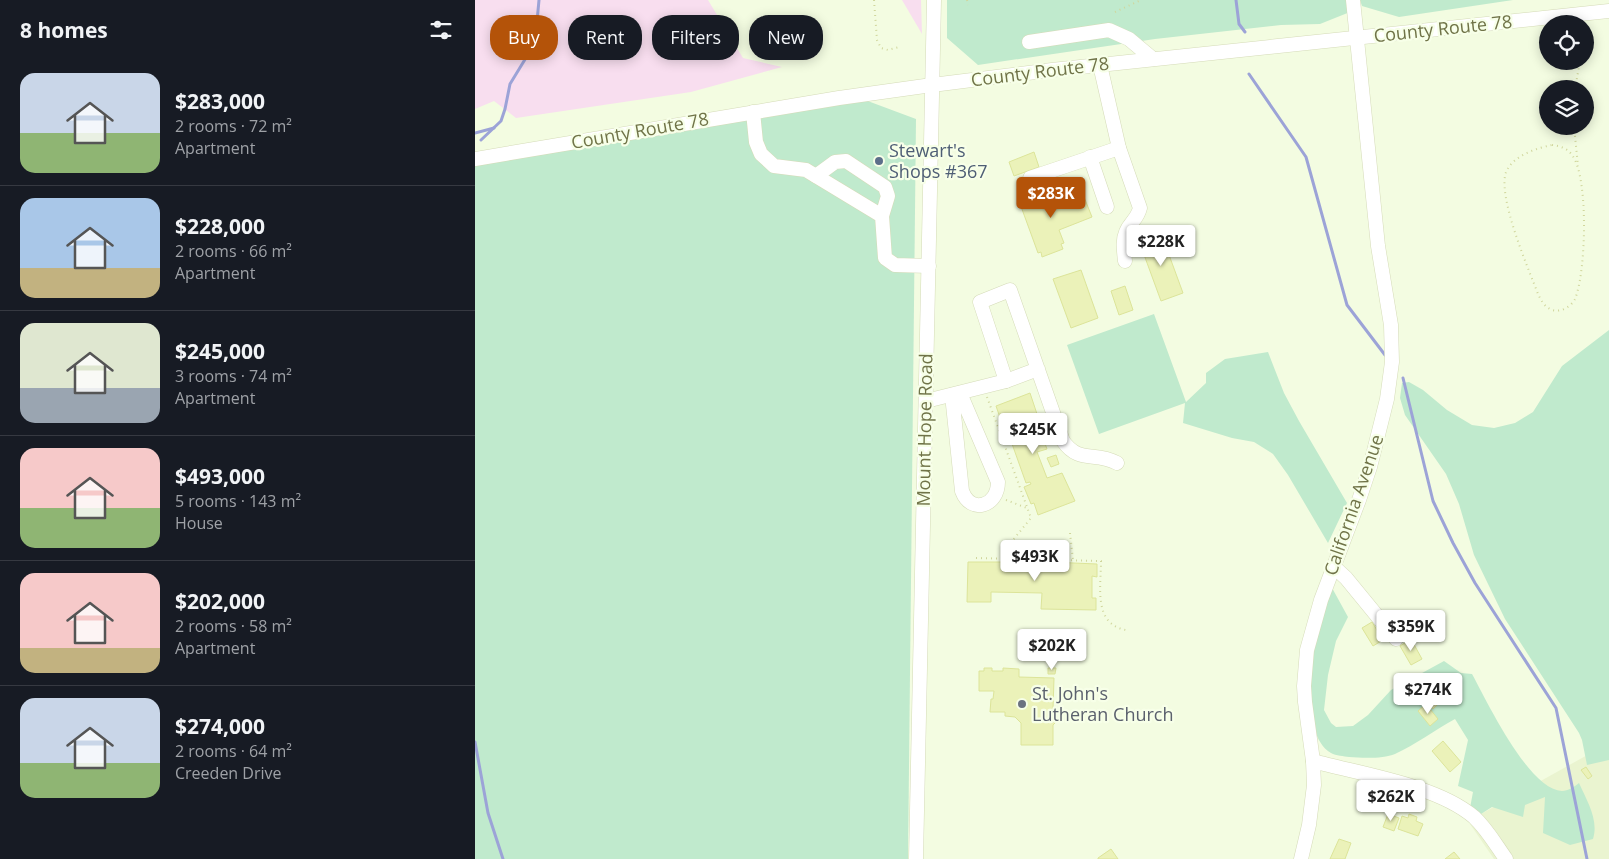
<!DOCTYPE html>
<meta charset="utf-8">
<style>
:root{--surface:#171b24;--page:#242831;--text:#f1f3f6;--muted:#9ea1a6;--line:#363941;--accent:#b45309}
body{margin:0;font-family:"Open Sans",sans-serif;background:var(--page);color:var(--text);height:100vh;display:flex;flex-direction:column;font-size:19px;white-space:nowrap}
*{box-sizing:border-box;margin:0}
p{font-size:16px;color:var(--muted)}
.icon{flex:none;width:28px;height:28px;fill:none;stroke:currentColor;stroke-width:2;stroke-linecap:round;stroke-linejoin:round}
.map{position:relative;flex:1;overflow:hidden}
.sheet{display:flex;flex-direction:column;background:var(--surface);width:475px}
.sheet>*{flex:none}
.hud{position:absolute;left:15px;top:15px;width:475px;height:45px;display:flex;gap:10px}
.controls{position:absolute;left:1064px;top:15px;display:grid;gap:10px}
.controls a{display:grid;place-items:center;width:55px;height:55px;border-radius:50%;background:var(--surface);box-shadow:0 2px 12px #0003;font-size:25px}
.price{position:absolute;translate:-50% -42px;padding:0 11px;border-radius:5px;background:#fff;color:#222;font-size:16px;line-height:32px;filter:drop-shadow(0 1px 2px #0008)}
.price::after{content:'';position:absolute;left:50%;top:30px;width:15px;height:11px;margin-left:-8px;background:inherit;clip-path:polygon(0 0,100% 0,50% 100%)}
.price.active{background:var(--accent);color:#fff}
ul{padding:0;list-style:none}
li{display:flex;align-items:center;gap:15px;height:125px;padding:0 20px}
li+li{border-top:1px solid var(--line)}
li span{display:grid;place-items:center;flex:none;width:140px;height:100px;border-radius:15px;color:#555}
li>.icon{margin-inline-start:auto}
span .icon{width:60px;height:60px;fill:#fffc;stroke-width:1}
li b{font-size:21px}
h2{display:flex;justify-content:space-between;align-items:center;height:60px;padding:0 20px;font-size:21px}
.tag{padding:0 18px;border-radius:20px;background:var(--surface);box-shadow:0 2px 12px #0003;font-size:18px;line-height:45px}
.tag.active{background:var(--accent);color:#fff}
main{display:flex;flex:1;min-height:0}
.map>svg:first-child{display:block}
.residential{fill:#eaf4d0}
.education{fill:#f8deef}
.green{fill:#c0eacd}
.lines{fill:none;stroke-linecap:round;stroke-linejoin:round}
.stream{stroke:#9ca3d7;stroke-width:3}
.building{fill:#ebf2b9;stroke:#dce499}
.minor-casing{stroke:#d5dbb8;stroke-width:15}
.path{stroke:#d0d69c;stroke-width:2;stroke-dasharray:1 4;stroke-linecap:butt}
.minor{stroke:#fff;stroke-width:14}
.service-dot{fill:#5c6f8a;stroke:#f7ffe8;stroke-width:2}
.worship-dot{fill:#6b7280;stroke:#f7ffe8;stroke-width:2}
.labels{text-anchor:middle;stroke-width:4.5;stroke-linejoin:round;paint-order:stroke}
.street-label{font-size:18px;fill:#707448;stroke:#f7ffe8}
.service-label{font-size:18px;fill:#4e5e75;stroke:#f7ffe8;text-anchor:start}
.worship-label{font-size:18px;fill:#5b616d;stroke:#f7ffe8;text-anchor:start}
</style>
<main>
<section class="sheet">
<h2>8 homes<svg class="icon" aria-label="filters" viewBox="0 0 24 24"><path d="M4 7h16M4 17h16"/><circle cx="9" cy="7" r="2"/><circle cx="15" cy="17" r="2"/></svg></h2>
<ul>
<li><span style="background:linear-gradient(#c9d6e8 60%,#8fb573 0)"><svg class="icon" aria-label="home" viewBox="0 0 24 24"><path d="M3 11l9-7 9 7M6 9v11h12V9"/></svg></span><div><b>$283,000</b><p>2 rooms · 72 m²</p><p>Apartment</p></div></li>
<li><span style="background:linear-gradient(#a9c7e8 70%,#c2b280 0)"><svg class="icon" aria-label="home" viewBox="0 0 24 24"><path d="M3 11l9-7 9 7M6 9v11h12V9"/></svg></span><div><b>$228,000</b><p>2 rooms · 66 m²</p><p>Apartment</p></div></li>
<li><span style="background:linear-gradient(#dfe7d0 65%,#9aa5b1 0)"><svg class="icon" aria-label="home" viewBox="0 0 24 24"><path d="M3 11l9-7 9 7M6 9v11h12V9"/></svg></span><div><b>$245,000</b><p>3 rooms · 74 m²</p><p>Apartment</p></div></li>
<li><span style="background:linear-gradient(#f6c9c9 60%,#8fb573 0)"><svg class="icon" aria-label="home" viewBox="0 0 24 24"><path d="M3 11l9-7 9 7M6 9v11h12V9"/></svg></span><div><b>$493,000</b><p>5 rooms · 143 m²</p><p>House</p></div></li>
<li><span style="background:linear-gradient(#f6c9c9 75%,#c2b280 0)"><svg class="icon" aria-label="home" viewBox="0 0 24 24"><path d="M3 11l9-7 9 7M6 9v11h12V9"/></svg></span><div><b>$202,000</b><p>2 rooms · 58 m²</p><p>Apartment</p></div></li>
<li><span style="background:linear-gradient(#c9d6e8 65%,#8fb573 0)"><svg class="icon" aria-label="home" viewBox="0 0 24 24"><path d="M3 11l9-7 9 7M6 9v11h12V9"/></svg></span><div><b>$274,000</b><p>2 rooms · 64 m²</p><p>Creeden Drive</p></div></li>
</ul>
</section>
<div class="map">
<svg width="1134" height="859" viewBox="0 0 1134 859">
<rect width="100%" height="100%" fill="#f3fce1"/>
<!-- residential -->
<path class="residential" d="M 1134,743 L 1134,859 L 1019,859 L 995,824 L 1006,814 Z"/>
<!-- education -->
<g class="education">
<path d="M 0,0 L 233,0 L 268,58 L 307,67 L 216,92 L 41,118 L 19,101 L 0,109 Z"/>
<path d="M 427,0 L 446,0 L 447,34 Z"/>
</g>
<!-- green -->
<g class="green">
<path d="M 472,0 L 872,0 L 875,12 L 845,24 L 806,25 L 680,39 L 503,65 L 472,38 Z"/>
<path d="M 885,0 L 1038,0 L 924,17 L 887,6 Z"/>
<path d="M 390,100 L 441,119 L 433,859 L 0,859 L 0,159 Z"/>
<path d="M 679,314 L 711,402 L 731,383 L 731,373 L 750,359 L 793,352 L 809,393 L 824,421 L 872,503 L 853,543 L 813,475 L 798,454 L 779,442 L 757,438 L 708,423 L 710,403 L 624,434 L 592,345 Z"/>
<path d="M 1134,330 L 1134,760 L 1112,765 L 1107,740 L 1104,733 L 1030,619 L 999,555 L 984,504 L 971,474 L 930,415 L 925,398 L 927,383 L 934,382 L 948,390 L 972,410 L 997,425 L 1019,428 L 1040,423 L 1058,412 L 1087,366 Z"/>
<path d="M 856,586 L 873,617 L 861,641 L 853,675 L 849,710 L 856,723 L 861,727 L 878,726 L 893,715 L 916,690 L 969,661 L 986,673 L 997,674 C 1012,701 1053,789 1087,791 C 1093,791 1099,787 1104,783 C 1112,801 1124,820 1118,839 L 1095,845 L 1068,833 L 1070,797 L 1050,805 L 1048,817 L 1017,807 L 1006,814 L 995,808 L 998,792 L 983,786 L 993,740 L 980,719 C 960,730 940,745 920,754 C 908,759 887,758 874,757 C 869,756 861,756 856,753 C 828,737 833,668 840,641 C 844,622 851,604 856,586 Z"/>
</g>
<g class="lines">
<!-- stream -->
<g class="stream">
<path d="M 761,0 L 764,24 L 770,32"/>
<path d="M 774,74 L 831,157 L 872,305 L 910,355"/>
<path d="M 0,133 L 19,128"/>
<path d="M 6,140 L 26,121 L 30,109 L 35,84 L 60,43 L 64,0"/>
<path d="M 928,378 L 958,501 L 978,543 L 1000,583 L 1081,708 L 1112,859"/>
<path d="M 0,742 L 13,813 L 28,859"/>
</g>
</g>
<!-- building -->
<g class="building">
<path d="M 559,152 L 564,167 L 539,176 L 534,162 Z"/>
<path d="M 569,187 L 574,201 L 584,198 L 587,206 L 609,197 L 617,217 L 584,230 L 589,243 L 586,244 L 588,249 L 567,257 L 566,252 L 563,253 L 544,201 L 547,200 L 545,195 Z"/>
<path d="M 686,233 L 708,293 L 686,301 L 664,241 Z"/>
<path d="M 606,270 L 623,318 L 596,328 L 578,279 Z"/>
<path d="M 650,286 L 658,310 L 644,315 L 636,291 Z"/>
<path d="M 555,393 L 562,414 L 559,415 L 572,449 L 562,452 L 572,478 L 587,473 L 600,501 L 563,515 L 559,503 L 556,504 L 549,487 L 556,484 L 555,482 L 551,483 L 531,427 L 534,426 L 533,424 L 528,426 L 521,406 Z"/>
<path d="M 581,455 L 584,464 L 576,467 L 572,458 Z"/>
<path d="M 528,560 L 622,564 L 622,577 L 617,576 L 617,598 L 621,598 L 621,610 L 566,609 L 567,593 L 516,592 L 516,602 L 492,602 L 493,562 L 528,562 Z"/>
<path d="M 897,622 L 908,640 L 898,646 L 887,628 Z"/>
<path d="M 936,639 L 947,659 L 936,665 L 925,646 Z"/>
<path d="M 509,668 L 517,668 L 517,671 L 528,671 L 528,668 L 544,669 L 544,677 L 579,678 L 578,709 L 586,717 L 578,725 L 578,745 L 546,745 L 546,723 L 540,717 L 530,716 L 530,712 L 515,712 L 516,699 L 518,699 L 519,691 L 504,691 L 504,671 L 509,671 Z"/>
<path d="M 573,668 L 581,668 L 580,674 L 573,674 Z"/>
<path d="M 941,678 L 946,686 L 942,688 L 937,680 Z"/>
<path d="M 959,700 L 963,704 L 958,709 L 954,704 Z"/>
<path d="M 951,704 L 963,719 L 955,726 L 943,711 Z"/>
<path d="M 968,741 L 986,762 L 975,772 L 957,751 Z"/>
<path d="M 1111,767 L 1117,776 L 1113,779 L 1106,770 Z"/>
<path d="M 913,814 L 924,818 L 919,831 L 908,827 Z"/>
<path d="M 934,814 L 942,817 L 941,821 L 948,824 L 943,836 L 923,829 L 927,816 L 933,818 Z"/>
<path d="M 864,839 L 876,843 L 870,859 L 855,859 Z"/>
<path d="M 636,849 L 643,859 L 623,859 L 623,858 Z"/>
<path d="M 979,852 L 985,859 L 970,859 Z"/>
</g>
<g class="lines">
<!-- minor casing -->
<g class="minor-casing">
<g id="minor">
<path d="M 554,42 L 634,30 L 654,39 L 678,59"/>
<path d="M 625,65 L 644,148 L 665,208 C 662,220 655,222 651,232 C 647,241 649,251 650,261"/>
<path d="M 278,112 L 281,142 L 286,154 L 299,166 L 331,170 L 407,216 L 410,258 L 420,265 L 454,266"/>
<path d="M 615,157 L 632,207"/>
<path d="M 0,159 L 364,98 L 457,85 L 577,70 L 1134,11"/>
<path d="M 341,176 L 360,162 L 371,161 L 410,187 L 413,196 L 407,216"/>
<path d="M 555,178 L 644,148"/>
<path d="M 563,369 L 531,381 L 505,302 L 535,290 L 588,441 C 604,464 620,451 642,463"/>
<path d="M 477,395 L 487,491 C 496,515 523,506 523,482 L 485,393"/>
<path d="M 451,401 L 531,381"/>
<path d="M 858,566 L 871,578 L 921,639"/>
<path d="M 838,761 C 885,774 962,785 999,817 C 1012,829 1021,845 1031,859"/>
<path d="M 441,859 L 459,0"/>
<path d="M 826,859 L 834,825 L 839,785 L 838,761 L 830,702 L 829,686 L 832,650 L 846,600 L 884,500 L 895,467 L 912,399 L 917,362 L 916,325 L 903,246 L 878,0"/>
</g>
</g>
<!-- path -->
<g class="path">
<path d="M 399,0 L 402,40 L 406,48 L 413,50 L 424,47"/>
<path d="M 492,0 L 493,5"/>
<path d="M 640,12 L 666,0"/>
<path d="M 1100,89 L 1105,61"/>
<path d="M 1099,126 L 1103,166"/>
<path d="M 1077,145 C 1085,146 1092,148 1097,155 C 1114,177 1111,273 1100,299 C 1096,307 1084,314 1075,309 C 1069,306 1066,300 1063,294 C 1054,270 1020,192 1032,170 C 1040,155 1062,148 1077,145 Z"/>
<path d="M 512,397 L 556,518 L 538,540 L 528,558"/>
<path d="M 531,500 L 552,508"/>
<path d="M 595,533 L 598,560"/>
<path d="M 501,558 L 626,561 C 626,587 618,624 651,630"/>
</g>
<!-- minor -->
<use href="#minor" class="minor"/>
</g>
<!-- markers -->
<circle class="service-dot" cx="404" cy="161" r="5"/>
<circle class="worship-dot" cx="547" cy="704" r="5"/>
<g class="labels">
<!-- street labels -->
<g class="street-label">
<text transform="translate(968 29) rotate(-6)" y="6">County Route 78</text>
<text transform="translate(565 72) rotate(-7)" y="6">County Route 78</text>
<text transform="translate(165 131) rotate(-10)" y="6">County Route 78</text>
<text transform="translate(450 430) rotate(-89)" y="6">Mount Hope Road</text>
<text transform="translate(879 505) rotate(-71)" y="6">California Avenue</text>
</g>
<!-- service labels -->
<g class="service-label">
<text x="414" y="157">Stewart's<tspan x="414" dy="21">Shops #367</tspan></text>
</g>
<!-- worship labels -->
<g class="worship-label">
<text x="557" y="700">St. John's<tspan x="557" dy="21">Lutheran Church</tspan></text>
</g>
</g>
</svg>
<div class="controls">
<a><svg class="icon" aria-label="locate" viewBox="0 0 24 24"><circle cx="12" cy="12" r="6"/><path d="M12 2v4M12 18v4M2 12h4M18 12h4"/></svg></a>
<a><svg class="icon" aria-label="layers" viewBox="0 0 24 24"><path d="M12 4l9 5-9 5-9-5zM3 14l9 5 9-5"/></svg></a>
</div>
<b class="price active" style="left:576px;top:219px">$283K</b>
<b class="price" style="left:686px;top:267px">$228K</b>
<b class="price" style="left:558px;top:455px">$245K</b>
<b class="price" style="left:560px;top:582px">$493K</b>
<b class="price" style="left:936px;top:652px">$359K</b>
<b class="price" style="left:577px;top:671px">$202K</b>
<b class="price" style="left:953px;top:715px">$274K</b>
<b class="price" style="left:916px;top:822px">$262K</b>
<div class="hud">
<a class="tag active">Buy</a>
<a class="tag">Rent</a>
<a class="tag">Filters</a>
<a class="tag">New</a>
</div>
</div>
</main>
